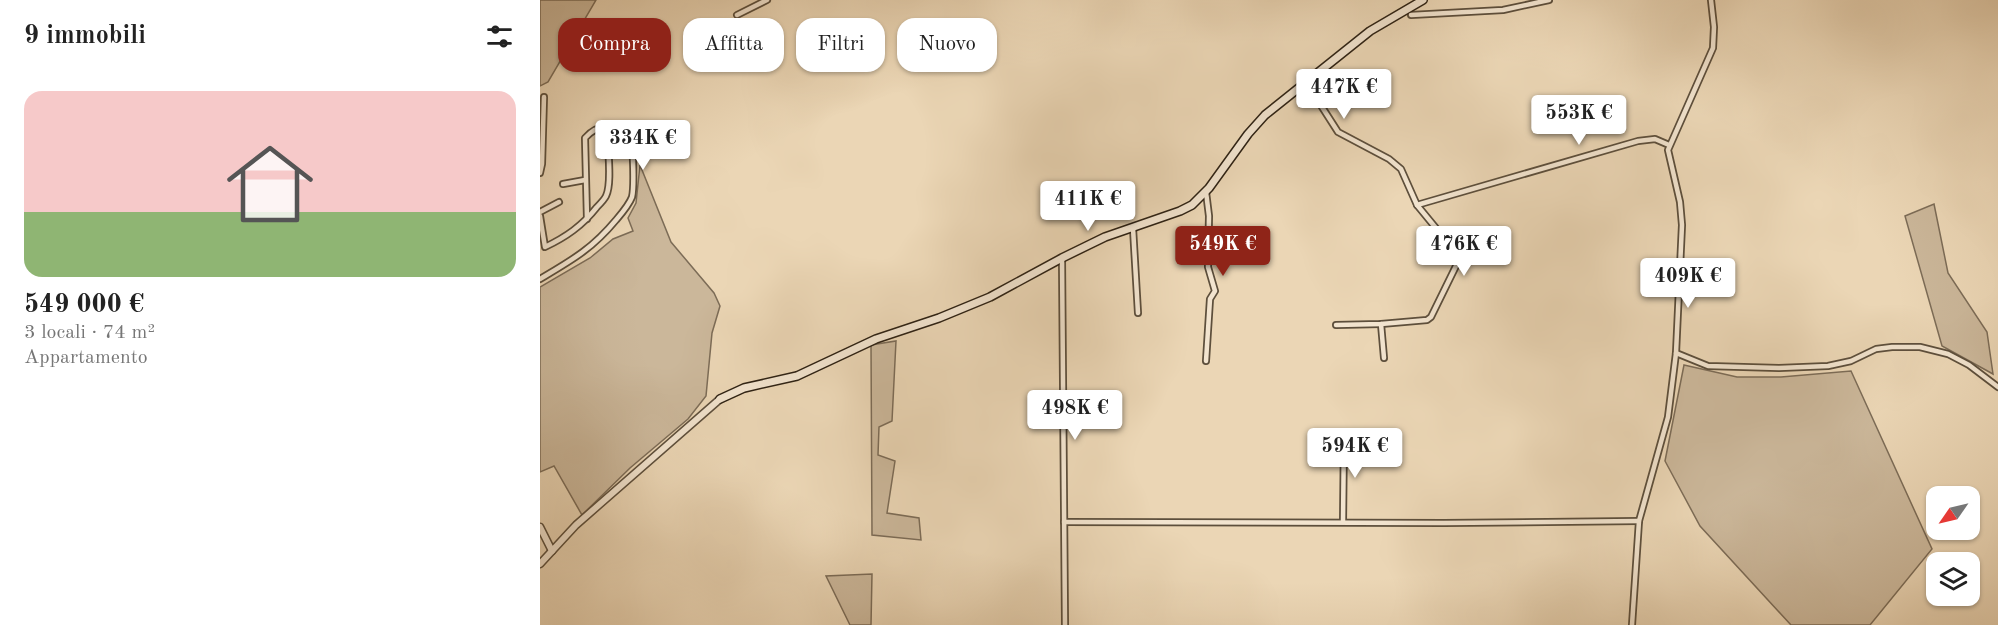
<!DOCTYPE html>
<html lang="it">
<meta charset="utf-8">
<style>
:root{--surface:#fff;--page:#f2f2f2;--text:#222;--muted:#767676;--line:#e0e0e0;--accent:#8f2418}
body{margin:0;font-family:"Old Standard TT",serif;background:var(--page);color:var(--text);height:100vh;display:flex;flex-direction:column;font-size:22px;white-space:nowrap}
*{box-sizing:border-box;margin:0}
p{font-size:20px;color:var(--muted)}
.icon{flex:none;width:33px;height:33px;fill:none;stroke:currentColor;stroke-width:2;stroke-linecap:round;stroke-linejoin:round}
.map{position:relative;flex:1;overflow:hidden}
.details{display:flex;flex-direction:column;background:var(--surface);width:540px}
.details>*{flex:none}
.guide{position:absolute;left:18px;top:18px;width:570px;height:54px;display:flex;gap:12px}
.needle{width:39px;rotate:236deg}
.fabs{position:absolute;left:1386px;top:486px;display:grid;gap:12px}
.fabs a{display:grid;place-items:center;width:54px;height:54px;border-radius:12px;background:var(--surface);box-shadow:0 2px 4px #0004;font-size:30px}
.price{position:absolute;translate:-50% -51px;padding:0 14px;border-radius:6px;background:#fff;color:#222;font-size:20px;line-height:39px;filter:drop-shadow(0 2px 3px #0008)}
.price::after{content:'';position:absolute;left:50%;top:36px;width:18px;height:14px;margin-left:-9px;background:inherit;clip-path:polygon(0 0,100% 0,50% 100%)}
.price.selected{background:var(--accent);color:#fff}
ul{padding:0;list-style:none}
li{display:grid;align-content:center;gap:12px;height:318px;padding:0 24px}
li+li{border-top:2px solid var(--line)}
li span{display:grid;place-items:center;height:186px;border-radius:18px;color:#555}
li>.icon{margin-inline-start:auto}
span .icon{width:108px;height:108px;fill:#fffc;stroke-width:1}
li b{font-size:26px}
h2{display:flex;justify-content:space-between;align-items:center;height:72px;padding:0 24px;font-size:26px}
.pill{padding:0 21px;border-radius:18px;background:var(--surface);box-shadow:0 2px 4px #0004;font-size:21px;line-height:54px}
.pill.selected{background:var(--accent);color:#fff}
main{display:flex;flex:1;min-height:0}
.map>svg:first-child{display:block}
.green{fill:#cbb79a;stroke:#7c6c57;stroke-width:1.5}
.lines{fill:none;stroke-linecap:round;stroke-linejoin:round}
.minor-casing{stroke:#5d4f3c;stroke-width:8}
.tertiary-casing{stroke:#5d4f3c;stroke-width:9}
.secondary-casing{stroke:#2e2214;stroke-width:10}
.minor{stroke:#f2e4cf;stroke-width:4.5}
.tertiary{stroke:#f2e4cf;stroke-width:6}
.secondary{stroke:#f2e4cf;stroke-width:7}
</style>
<main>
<section class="details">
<h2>9 immobili<svg class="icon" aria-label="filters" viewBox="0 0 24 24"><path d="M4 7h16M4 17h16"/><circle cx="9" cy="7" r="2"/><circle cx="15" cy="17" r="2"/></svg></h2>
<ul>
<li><span style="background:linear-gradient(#f6c9c9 65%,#8fb573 0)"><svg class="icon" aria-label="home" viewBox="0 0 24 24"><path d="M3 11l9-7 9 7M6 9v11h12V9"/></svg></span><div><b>549 000 €</b><p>3 locali · 74 m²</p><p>Appartamento</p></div></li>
</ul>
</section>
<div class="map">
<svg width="1458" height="625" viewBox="0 0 1458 625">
<rect width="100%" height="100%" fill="#ebd6b5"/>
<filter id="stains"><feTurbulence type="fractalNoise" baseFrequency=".00333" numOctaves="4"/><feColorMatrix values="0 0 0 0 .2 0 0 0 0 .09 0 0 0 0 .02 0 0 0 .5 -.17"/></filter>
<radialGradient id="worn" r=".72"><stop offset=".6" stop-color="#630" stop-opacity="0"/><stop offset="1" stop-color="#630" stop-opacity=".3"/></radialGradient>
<!-- green -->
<g class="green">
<path d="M 0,0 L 56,0 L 8,82 L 0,86 Z"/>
<path d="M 100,165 L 131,242 L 174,293 L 180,306 L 172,333 L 166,396 L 148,419 L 90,468 L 42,515 L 14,466 L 0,472 L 0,287 L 50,258 L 73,239 L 93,231 L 88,218 L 96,203 Z"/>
<path d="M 1394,204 L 1408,273 L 1447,332 L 1453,374 L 1402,346 L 1365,216 Z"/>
<path d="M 356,341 L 352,421 L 339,427 L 338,455 L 355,461 L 347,513 L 379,518 L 381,540 L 332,535 L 331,345 Z"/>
<path d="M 1144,365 L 1197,377 L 1241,377 L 1311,371 L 1392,549 L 1330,625 L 1251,625 L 1160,526 L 1125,461 Z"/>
<path d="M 332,574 L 331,625 L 310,625 L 286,576 Z"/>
</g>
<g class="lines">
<!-- minor casing -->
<g class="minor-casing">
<g id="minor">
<path d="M 197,15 L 227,0"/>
<path d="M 871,15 L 963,10 L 1009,0"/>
<path d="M 766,82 L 798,132 L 849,159 L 861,169 L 877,205 L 909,244 L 916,257 L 916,266 L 891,317 L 887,320 L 841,324 L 796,325"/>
<path d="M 0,173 L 2,164 L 4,97"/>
<path d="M 23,184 L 45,180"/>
<path d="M 666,192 L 669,216 L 668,267 L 675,291 L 670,299 L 666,361"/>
<path d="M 877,205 L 1098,141 L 1115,139 L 1129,145"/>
<path d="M 0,212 L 19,202"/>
<path d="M 0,216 L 5,247 C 26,237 42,226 57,207 C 60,204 64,200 66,196 C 72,184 68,154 68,140"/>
<path d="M 593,228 L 598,313"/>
<path d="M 522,258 L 525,625"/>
<path d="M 0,279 C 32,260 52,249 76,220 C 82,213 89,205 92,197 C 94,189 94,148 90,141 C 81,122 58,123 45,138 L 47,219"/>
<path d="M 841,324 L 844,358"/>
<path d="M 1136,353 L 1168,366 L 1239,368 L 1288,366 L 1311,361 L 1336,349 L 1352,347 L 1380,347 L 1408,354 L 1429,365 L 1458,387"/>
<path d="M 524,522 L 904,523 L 1099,521"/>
<path d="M 803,522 L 804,435"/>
<path d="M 1092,625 L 1099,521 L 1128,417 L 1136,353 L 1142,225 L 1140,202 L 1128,150 L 1173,48 L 1174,27 L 1171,0"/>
</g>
</g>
<!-- tertiary casing -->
<g class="tertiary-casing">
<g id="tertiary">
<path d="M 0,527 L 12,551"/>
<path d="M 0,564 L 36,525 L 180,399"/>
</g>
</g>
<!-- secondary casing -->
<g class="secondary-casing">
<path id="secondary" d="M 180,399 L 204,388 L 257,376 L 336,339 L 399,318 L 450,297 L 522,258 L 565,237 L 640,211 L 652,205 L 669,188 L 708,134 L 725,115 L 830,31 L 883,0"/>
</g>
<!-- minor -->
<use href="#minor" class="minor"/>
<!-- tertiary -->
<use href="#tertiary" class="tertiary"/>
<!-- secondary -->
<use href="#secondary" class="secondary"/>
</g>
<rect width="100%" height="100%" filter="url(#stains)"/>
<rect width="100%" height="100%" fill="url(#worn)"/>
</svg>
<div class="fabs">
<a><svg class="needle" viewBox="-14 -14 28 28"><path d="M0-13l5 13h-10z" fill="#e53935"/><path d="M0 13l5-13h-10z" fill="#767676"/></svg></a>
<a><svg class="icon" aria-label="layers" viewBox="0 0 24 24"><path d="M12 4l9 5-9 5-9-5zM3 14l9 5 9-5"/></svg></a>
</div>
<b class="price" style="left:804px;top:120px">447K €</b>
<b class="price" style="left:1039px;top:146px">553K €</b>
<b class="price" style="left:103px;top:171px">334K €</b>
<b class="price" style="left:548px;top:232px">411K €</b>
<b class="price selected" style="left:683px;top:277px">549K €</b>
<b class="price" style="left:924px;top:277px">476K €</b>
<b class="price" style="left:1148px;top:309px">409K €</b>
<b class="price" style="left:535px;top:441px">498K €</b>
<b class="price" style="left:815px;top:479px">594K €</b>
<div class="guide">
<a class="pill selected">Compra</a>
<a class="pill">Affitta</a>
<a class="pill">Filtri</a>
<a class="pill">Nuovo</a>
</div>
</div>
</main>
